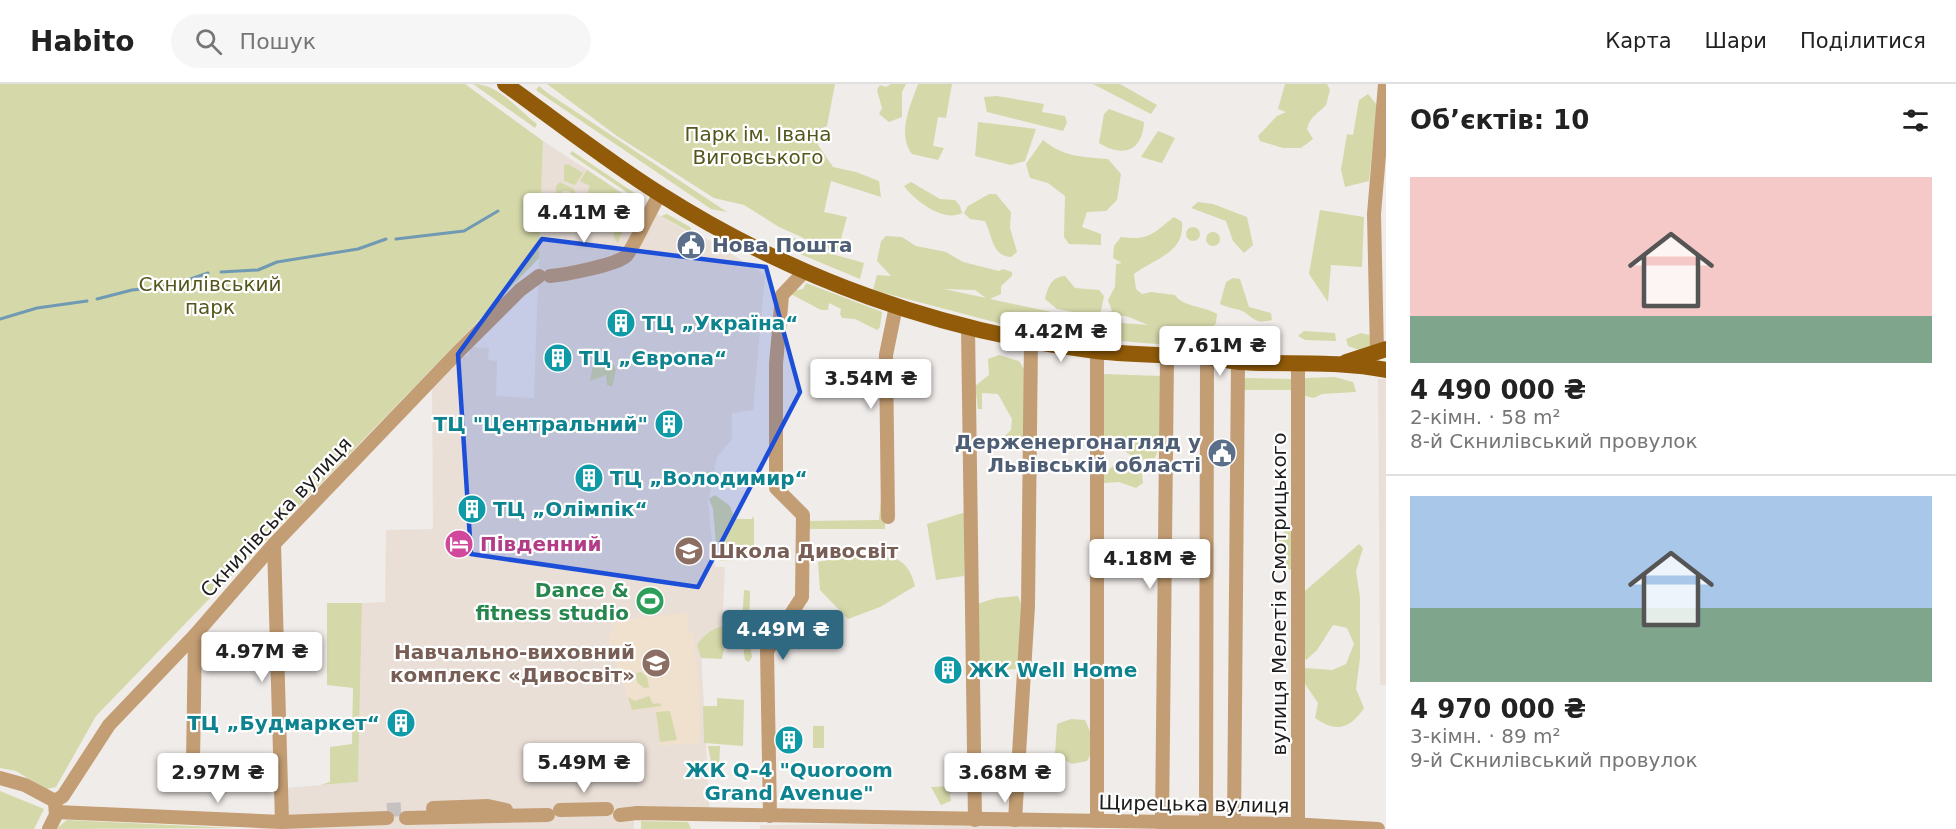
<!DOCTYPE html>
<html lang="uk">
<meta charset="utf-8">
<style>
:root{--surface:#fff;--page:#f6f6f6;--text:#222;--muted:#767676;--line:#e0e0e0;--accent:#2e6881}
body{margin:0;font-family:"DejaVu Sans",sans-serif;background:var(--page);color:var(--text);height:100vh;display:flex;flex-direction:column;font-size:22px;white-space:nowrap}
*{box-sizing:border-box;margin:0}
p{font-size:20px;color:var(--muted)}
.icon{flex:none;width:33px;height:33px;fill:none;stroke:currentColor;stroke-width:2;stroke-linecap:round;stroke-linejoin:round}
.map{position:relative;flex:1;overflow:hidden}
.sheet{display:flex;flex-direction:column;background:var(--surface);width:570px}
.sheet>*{flex:none}
.price{position:absolute;translate:-50% -51px;padding:0 14px;border-radius:6px;background:#fff;color:#222;font-size:20px;line-height:39px;filter:drop-shadow(0 2px 3px #0008)}
.price::after{content:'';position:absolute;left:50%;top:36px;width:18px;height:14px;margin-left:-9px;background:inherit;clip-path:polygon(0 0,100% 0,50% 100%)}
.price.on{background:var(--accent);color:#fff}
ul{padding:0;list-style:none}
li{display:grid;align-content:center;gap:12px;height:318px;padding:0 24px}
li+li{border-top:2px solid var(--line)}
li span{display:grid;place-items:center;height:186px;border-radius:0px;color:#555}
li>.icon{margin-inline-start:auto}
span .icon{width:108px;height:108px;fill:#fffc;stroke-width:1}
li b{font-size:26px}
h2{display:flex;justify-content:space-between;align-items:center;height:72px;padding:0 24px;font-size:26px}
header{display:flex;align-items:center;gap:36px;box-sizing:border-box;height:84px;padding:0 30px;background:var(--surface);border-bottom:2px solid var(--line)}
header strong{font-size:28px}
nav{display:flex;gap:33px;margin-inline-start:auto;font-size:21px}
.search{width:420px;height:54px;background:var(--page);display:flex;align-items:center;gap:15px;box-sizing:border-box;padding:0 21px;border-radius:33px;color:var(--muted);font-size:22px}
main{display:flex;flex:1;min-height:0}
.map>svg:first-child{display:block}
.built{fill:#e9dfd7}
.education{fill:#efe1ce}
.green{fill:#d5d8a9;fill-rule:evenodd}
.lines{fill:none;stroke-linecap:round;stroke-linejoin:round}
.stream{stroke:#7099b3;stroke-width:3}
.minor-tunnel{stroke:#c6c2c1;stroke-width:14;stroke-dasharray:14 7;stroke-linecap:butt}
.minor{stroke:#c39d73;stroke-width:14}
.major{stroke:#915b09;stroke-width:16}
.marked{fill:#1d4ed8;fill-opacity:0.2;stroke:#1d4ed8;stroke-width:4.5;stroke-linejoin:round}
.labels{text-anchor:middle;stroke-width:4.5;stroke-linejoin:round;paint-order:stroke}
.park-label{font-size:20px;fill:#54561b;stroke:#fff}
.service-label{font-size:20px;font-weight:bold;fill:#4e5e75;stroke:#fff;text-anchor:start}
.culture-label{font-size:20px;font-weight:bold;fill:#0d838f;stroke:#fff;text-anchor:start}
.street-label{font-size:20px;fill:#1d1c1b;stroke:#fff}
.hotel-label{font-size:20px;font-weight:bold;fill:#b23c85;stroke:#fff;text-anchor:start}
.education-label{font-size:20px;font-weight:bold;fill:#785e54;stroke:#fff;text-anchor:start}
.leisure-label{font-size:20px;font-weight:bold;fill:#27864d;stroke:#fff;text-anchor:end}
</style>
<header>
<strong>Habito</strong>
<div class="search"><svg class="icon" aria-label="search" viewBox="0 0 24 24"><circle cx="10" cy="10" r="6"/><path d="M15 15l6 6"/></svg>Пошук</div>
<nav><a>Карта</a><a>Шари</a><a>Поділитися</a></nav>
</header>
<main>
<div class="map">
<svg width="1386" height="745" viewBox="0 0 1386 745">
<rect width="100%" height="100%" fill="#f0ecea"/>
<!-- built -->
<g class="built">
<path d="M 543,57 L 626,111 L 684,146 L 709,156 L 765,191 L 753,326 L 732,329 L 732,355 L 717,373 L 708,418 L 715,483 L 725,483 L 722,547 L 701,565 L 710,736 L 634,734 L 634,745 L 247,745 L 287,743 L 285,704 L 358,698 L 362,519 L 385,518 L 386,446 L 433,445 L 432,298 L 458,272 L 469,272 L 470,263 L 489,264 L 488,276 L 497,277 L 496,312 L 534,314 Z"/>
<path d="M 1378,295 L 1386,295 L 1386,601 L 1380,601 Z"/>
<path d="M 1062,739 L 1062,745 L 760,745 L 760,741 Z"/>
</g>
<!-- education -->
<path class="education" d="M 687,529 L 688,549 L 693,549 L 699,603 L 700,659 L 660,662 L 654,624 L 632,626 L 608,556 L 615,536 Z"/>
<!-- green -->
<g class="green">
<path d="M 0,0 L 465,0 L 543,57 L 539,174 L 96,632 L 56,703 L 46,705 L 16,687 L 0,684 Z"/>
<path d="M 473,0 C 499,0 517,25 537,40 L 535,44 Z"/>
<path d="M 547,0 L 835,0 L 827,42 L 820,45 L 818,61 L 833,83 L 856,88 L 879,97 L 881,113 L 831,97 L 824,128 L 847,133 L 837,169 L 779,143 L 744,121 L 714,114 L 617,52 Z"/>
<path d="M 891,0 L 906,0 L 902,8 L 902,33 L 889,38 L 879,30 L 882,24 L 877,6 L 880,1 L 886,3 Z"/>
<path d="M 918,0 L 952,0 L 946,34 L 938,33 L 933,62 L 944,64 L 938,76 L 912,70 C 897,50 910,22 918,0 Z"/>
<path d="M 1093,0 L 1120,0 L 1157,21 L 1151,30 Z"/>
<path d="M 1285,0 L 1327,0 L 1330,6 L 1326,21 C 1318,30 1310,32 1307,45 L 1313,55 L 1301,64 L 1283,64 L 1260,57 L 1258,52 L 1277,32 L 1286,28 L 1278,25 Z"/>
<path d="M 539,2 L 549,10 L 727,128 L 711,125 L 546,13 L 536,6 Z"/>
<path d="M 1368,10 L 1377,21 L 1369,97 L 1345,103 L 1341,86 L 1347,50 L 1353,51 L 1359,16 Z"/>
<path d="M 997,12 L 1044,20 L 1042,28 L 1065,32 L 1067,39 L 1063,47 L 987,28 L 984,13 Z"/>
<path d="M 1109,25 L 1144,38 C 1142,69 1122,73 1099,59 L 1104,30 Z"/>
<path d="M 978,38 L 1036,45 L 1025,77 L 1011,81 L 975,72 Z"/>
<path d="M 1158,47 L 1175,54 L 1162,79 L 1141,73 Z"/>
<path d="M 1043,56 C 1063,73 1083,73 1108,75 L 1121,90 L 1117,116 L 1106,127 L 1087,128 L 1082,143 L 1101,150 L 1101,161 L 1069,160 L 1064,153 L 1065,112 L 1048,99 L 1030,94 L 1026,80 Z"/>
<path d="M 572,67 L 639,112 L 637,115 L 570,70 Z"/>
<path d="M 568,80 L 583,89 L 575,101 L 564,97 L 564,81 Z"/>
<path d="M 587,86 L 627,113 L 628,118 L 610,120 L 609,115 L 603,116 L 603,120 L 593,122 L 587,110 L 590,102 L 580,97 Z"/>
<path d="M 560,98 L 574,105 L 579,117 L 569,107 L 562,107 L 558,118 L 560,138 L 556,139 L 556,102 Z"/>
<path d="M 911,98 L 940,115 L 955,116 L 960,122 L 962,129 C 944,139 914,116 904,102 Z"/>
<path d="M 989,110 L 996,110 L 1011,128 L 1010,144 L 1017,168 L 1011,173 C 992,172 992,151 985,137 L 970,135 L 964,129 L 968,122 Z"/>
<path d="M 1198,118 L 1213,120 L 1247,133 L 1253,161 L 1244,169 L 1233,157 L 1226,137 L 1191,124 Z"/>
<path d="M 626,125 L 629,125 L 629,130 L 618,159 L 614,154 L 613,138 Z"/>
<path d="M 1320,126 L 1364,133 L 1362,183 L 1331,181 L 1328,218 L 1309,190 Z"/>
<path d="M 667,130 L 690,143 L 693,150 L 661,132 Z"/>
<path d="M 1174,133 L 1182,138 C 1185,169 1155,174 1134,190 L 1136,205 L 1142,210 L 1151,208 L 1175,211 C 1183,223 1204,222 1217,230 L 1216,239 L 1210,246 L 1256,249 L 1260,256 L 1256,264 C 1181,263 1107,258 1033,245 L 1032,241 L 1007,235 L 1002,240 L 873,206 L 877,191 L 891,192 L 877,177 L 881,157 L 886,152 L 902,153 L 916,162 L 946,168 L 963,178 L 999,187 L 1003,185 L 1012,188 L 1012,192 L 1001,202 L 1001,210 L 990,215 L 1094,237 L 1148,241 L 1129,233 L 1106,229 L 1112,227 L 1108,216 L 1115,203 L 1116,180 L 1122,179 L 1113,174 L 1114,162 L 1121,153 C 1150,157 1153,149 1174,133 ZM 944,205 L 975,206 L 986,214 Z"/>
<circle cx="1193" cy="150" r="7"/>
<circle cx="1213" cy="155" r="7"/>
<path d="M 794,154 L 818,166 L 864,179 L 860,195 L 788,165 Z"/>
<path d="M 1065,192 L 1075,204 L 1099,206 L 1104,212 L 1101,227 L 1095,232 L 1057,225 L 1045,215 C 1048,203 1051,193 1065,192 Z"/>
<path d="M 1233,194 L 1240,195 L 1249,223 L 1271,229 L 1272,236 C 1252,241 1254,232 1240,226 C 1233,224 1226,223 1220,220 L 1226,198 Z"/>
<path d="M 806,199 L 882,228 L 880,243 L 877,246 L 855,235 L 842,234 L 840,230 L 841,225 L 829,219 L 828,226 L 821,226 L 787,208 L 793,201 L 797,206 L 803,205 Z"/>
<path d="M 1304,247 L 1335,249 L 1336,257 L 1305,256 L 1298,252 Z"/>
<path d="M 1361,249 L 1369,251 L 1372,256 L 1370,263 L 1359,266 L 1348,262 L 1346,255 Z"/>
<path d="M 999,271 L 1019,277 L 1024,285 L 1027,358 L 1007,358 L 999,362 L 992,362 L 995,356 L 1003,354 L 1011,346 L 1012,335 L 998,310 L 982,309 L 982,325 L 978,325 L 975,302 L 989,291 L 988,275 Z"/>
<path d="M 594,276 L 614,281 L 616,286 L 612,303 L 607,301 L 606,291 L 590,297 Z"/>
<path d="M 1103,290 L 1162,292 L 1163,352 L 1155,374 L 1137,376 L 1125,367 L 1103,356 Z"/>
<path d="M 1335,293 L 1353,298 L 1356,308 L 1322,310 L 1314,314 L 1301,311 L 1302,298 L 1306,294 Z"/>
<path d="M 1245,294 L 1291,295 L 1295,300 L 1292,306 L 1240,306 Z"/>
<path d="M 885,374 L 885,445 L 805,445 L 808,437 L 879,436 Z"/>
<path d="M 1122,374 L 1141,381 L 1143,399 L 1136,404 L 1119,398 L 1104,399 L 1102,392 Z"/>
<path d="M 715,411 L 730,422 L 735,435 L 752,435 L 752,432 L 754,435 L 754,475 L 720,477 L 717,472 L 713,425 L 709,415 Z"/>
<path d="M 966,428 L 964,492 L 936,496 L 927,440 Z"/>
<path d="M 1288,443 L 1295,448 L 1292,486 L 1276,481 L 1276,459 Z"/>
<path d="M 1359,460 L 1363,464 L 1356,487 L 1360,513 L 1360,574 L 1356,605 L 1364,624 C 1350,645 1336,649 1315,634 L 1318,619 L 1301,594 L 1304,584 L 1332,586 L 1346,580 L 1354,560 L 1347,544 L 1333,541 L 1317,566 L 1306,576 C 1297,555 1302,530 1305,507 Z"/>
<path d="M 848,472 C 880,473 906,464 915,502 L 880,523 L 848,535 L 820,506 L 818,478 Z"/>
<path d="M 744,506 L 750,507 L 749,554 L 752,573 L 749,578 L 745,576 L 742,554 L 738,548 L 727,549 L 722,575 L 701,574 L 697,561 C 710,543 721,541 742,540 Z"/>
<path d="M 1018,512 C 1028,534 1025,563 1017,585 L 979,587 L 977,520 L 996,514 Z"/>
<path d="M 327,519 L 362,519 L 358,698 L 320,701 L 330,698 L 330,663 L 352,660 L 353,604 L 327,601 Z"/>
<path d="M 641,588 L 647,593 L 649,603 L 644,604 L 637,598 L 636,589 Z"/>
<path d="M 649,612 L 653,620 L 660,619 L 661,622 L 632,626 L 628,613 L 635,617 Z"/>
<path d="M 717,614 L 744,616 L 743,662 L 704,659 L 703,622 L 717,622 Z"/>
<path d="M 670,627 L 677,656 L 660,658 L 656,628 Z"/>
<path d="M 1071,635 L 1085,636 C 1092,650 1096,663 1087,677 L 1072,680 L 1055,670 L 1057,640 Z"/>
<rect x="813" y="642" width="11" height="22"/>
<path d="M 708,662 L 720,662 L 719,687 L 713,690 Z"/>
<path d="M 952,702 L 954,706 L 950,710 L 951,717 L 941,721 L 931,703 Z"/>
<path d="M 0,707 L 44,725 L 34,745 L 0,745 Z"/>
<path d="M 67,736 L 234,744 L 56,745 Z"/>
<path d="M 641,737 L 688,738 L 691,745 L 641,745 Z"/>
</g>
<g class="lines">
<!-- stream -->
<g class="stream">
<path d="M 396,155 L 464,147 L 498,127"/>
<path d="M 221,188 L 258,186 L 277,178 L 358,165 L 386,155"/>
<path d="M 182,198 L 208,189"/>
<path d="M 97,215 L 132,206 L 171,202"/>
<path d="M 0,235 L 37,224 L 87,217"/>
</g>
<!-- minor-tunnel -->
<path class="minor-tunnel" d="M 387,726 L 406,725"/>
<!-- minor -->
<g class="minor">
<path d="M 550,192 C 564,191 616,181 626,172 C 635,162 650,125 660,110"/>
<path d="M 968,243 L 975,736"/>
<path d="M 1377,268 L 1374,130 L 1385,0"/>
<path d="M 888,433 L 886,271 L 896,222"/>
<path d="M 274,460 L 282,738"/>
<path d="M 193,678 L 195,551"/>
<path d="M 0,694 L 25,701 L 55,717"/>
<path d="M 55,717 L 63,712 L 109,641 L 195,551 L 274,460 L 457,269 L 520,206 L 539,192"/>
<path d="M 433,724 L 488,722 L 506,726"/>
<path d="M 560,726 L 607,725"/>
<path d="M 56,728 L 282,738 L 387,734"/>
<path d="M 620,731 L 637,729 L 1290,740 L 1378,745"/>
<path d="M 770,732 L 767,567 L 802,513 L 803,431 L 776,404 L 776,280 L 781,223 L 782,211 L 805,187"/>
<path d="M 406,734 L 548,731"/>
<path d="M 1015,736 L 1028,522 L 1031,257"/>
<path d="M 1097,737 L 1097,267"/>
<path d="M 1162,739 L 1167,273"/>
<path d="M 1206,740 L 1207,273"/>
<path d="M 1234,740 L 1238,278"/>
<path d="M 1298,742 L 1298,279"/>
<path d="M 49,745 L 56,731 L 55,719"/>
</g>
<!-- major -->
<g class="major">
<path d="M 505,0 C 557,37 607,77 660,110 C 792,194 941,248 1096,267 C 1133,271 1169,271 1206,273 C 1217,274 1228,277 1239,278 C 1288,281 1337,276 1386,286"/>
<path d="M 1346,278 L 1386,265"/>
</g>
</g>
<!-- marked area -->
<path class="marked" d="M 542,155 L 766,183 L 800,308 L 698,503 L 471,470 L 458,270 Z"/>
<!-- icons -->
<defs>
<g id="civic-disc" transform="scale(1.5)"><circle r="9.5" fill="#5c6f8a" stroke="#fff"/><path d="M-.6-6.5H3V-4.5H.6V-3L4-1V1h2V6H-6V1h2V-1L-.6-3ZM-1.2 2.5V6h2.4V2.5Z" fill="#fff"/></g>
<g id="building-disc" transform="scale(1.5)"><circle r="9.5" fill="#0f9aa8" stroke="#fff"/><path d="M-4-6H4V6H1V3H-1V6H-4ZM-2.5-4.3h1.7v1.8h-1.7ZM.8-4.3h1.7v1.8H.8ZM-2.5-1h1.7V.8h-1.7ZM.8-1h1.7V.8H.8Z" fill="#fff"/></g>
<g id="hotel-disc" transform="scale(1.5)"><circle r="9.5" fill="#d1479c" stroke="#fff"/><path d="M-6-4.5h1.5V1H6V5H4.5V3h-9V5H-6ZM-4 0a1.8 1.8 0 1 1 3.6 0ZM.5 0V-2.5h3Q6-2.5 6 0Z" fill="#fff"/></g>
<g id="school-disc" transform="scale(1.5)"><circle r="9.5" fill="#8d6e63" stroke="#fff"/><path d="M0-5L7-2L0 1L-7-2ZM-4 1L0 2.5L4 1V4Q0 6-4 4Z" fill="#fff"/></g>
<g id="stadium-disc" transform="scale(1.5)"><circle r="9.5" fill="#2e9e5b" stroke="#fff"/><path d="M0-5a6.5 5 0 1 0 0 10a6.5 5 0 1 0 0-10ZM-3.5-1.8h7v3.6h-7Z" fill="#fff"/></g>
</defs>
<g fill-rule="evenodd">
<use href="#civic-disc" x="691" y="161"/>
<use href="#building-disc" x="621" y="239"/>
<use href="#building-disc" x="558" y="274"/>
<use href="#building-disc" x="669" y="340"/>
<use href="#civic-disc" x="1222" y="369"/>
<use href="#building-disc" x="589" y="394"/>
<use href="#building-disc" x="472" y="425"/>
<use href="#hotel-disc" x="459" y="460"/>
<use href="#school-disc" x="689" y="467"/>
<use href="#stadium-disc" x="650" y="517"/>
<use href="#school-disc" x="656" y="579"/>
<use href="#building-disc" x="948" y="586"/>
<use href="#building-disc" x="401" y="639"/>
<use href="#building-disc" x="789" y="656"/>
</g>
<g class="labels">
<!-- park labels -->
<g class="park-label">
<text x="758" y="57">Парк ім. Івана<tspan x="758" dy="23">Виговського</tspan></text>
<text x="210" y="207">Скнилівський<tspan x="210" dy="23">парк</tspan></text>
</g>
<!-- service labels -->
<g class="service-label">
<text x="712" y="168">Нова Пошта</text>
<text x="1201" y="365" text-anchor="end">Держенергонагляд у<tspan x="1201" dy="23">Львівській області</tspan></text>
</g>
<!-- culture labels -->
<g class="culture-label">
<text x="642" y="246">ТЦ „Україна“</text>
<text x="579" y="281">ТЦ „Європа“</text>
<text x="648" y="347" text-anchor="end">ТЦ "Центральний"</text>
<text x="610" y="401">ТЦ „Володимир“</text>
<text x="493" y="432">ТЦ „Олімпік“</text>
<text x="969" y="593">ЖК Well Home</text>
<text x="380" y="646" text-anchor="end">ТЦ „Будмаркет“</text>
<text x="789" y="693" text-anchor="middle">ЖК Q-4 "Quoroom<tspan x="789" dy="23">Grand Avenue"</tspan></text>
</g>
<!-- street labels -->
<g class="street-label">
<text transform="translate(276 433) rotate(-47)" y="7">Скнилівська вулиця</text>
<text transform="translate(1279 510) rotate(-90)" y="7">вулиця Мелетія Смотрицького</text>
<text transform="translate(1194 720) rotate(1)" y="7">Щирецька вулиця</text>
</g>
<!-- hotel labels -->
<g class="hotel-label">
<text x="480" y="467">Південний</text>
</g>
<!-- education labels -->
<g class="education-label">
<text x="710" y="474">Школа Дивосвіт</text>
<text x="635" y="575" text-anchor="end">Навчально-виховний<tspan x="635" dy="23">комплекс «Дивосвіт»</tspan></text>
</g>
<!-- leisure labels -->
<g class="leisure-label">
<text x="629" y="513">Dance &amp;<tspan x="629" dy="23">fitness studio</tspan></text>
</g>
</g>
</svg>
<b class="price" style="left:584px;top:160px">4.41M ₴</b>
<b class="price" style="left:1061px;top:279px">4.42M ₴</b>
<b class="price" style="left:1220px;top:293px">7.61M ₴</b>
<b class="price" style="left:871px;top:326px">3.54M ₴</b>
<b class="price" style="left:1150px;top:506px">4.18M ₴</b>
<b class="price on" style="left:783px;top:577px">4.49M ₴</b>
<b class="price" style="left:262px;top:599px">4.97M ₴</b>
<b class="price" style="left:584px;top:710px">5.49M ₴</b>
<b class="price" style="left:218px;top:720px">2.97M ₴</b>
<b class="price" style="left:1005px;top:720px">3.68M ₴</b>
</div>
<section class="sheet">
<h2>Об’єктів: 10<svg class="icon" aria-label="filters" viewBox="0 0 24 24"><path d="M4 7h16M4 17h16"/><circle cx="9" cy="7" r="2"/><circle cx="15" cy="17" r="2"/></svg></h2>
<ul>
<li><span style="background:linear-gradient(#f6c9c9 75%,#7fa58c 0)"><svg class="icon" aria-label="home" viewBox="0 0 24 24"><path d="M3 11l9-7 9 7M6 9v11h12V9"/></svg></span><div><b>4 490 000 ₴</b><p>2-кімн. · 58 m²</p><p>8-й Скнилівський провулок</p></div></li>
<li><span style="background:linear-gradient(#a9c7e8 60%,#7fa58c 0)"><svg class="icon" aria-label="home" viewBox="0 0 24 24"><path d="M3 11l9-7 9 7M6 9v11h12V9"/></svg></span><div><b>4 970 000 ₴</b><p>3-кімн. · 89 m²</p><p>9-й Скнилівський провулок</p></div></li>
</ul>
</section>
</main>
